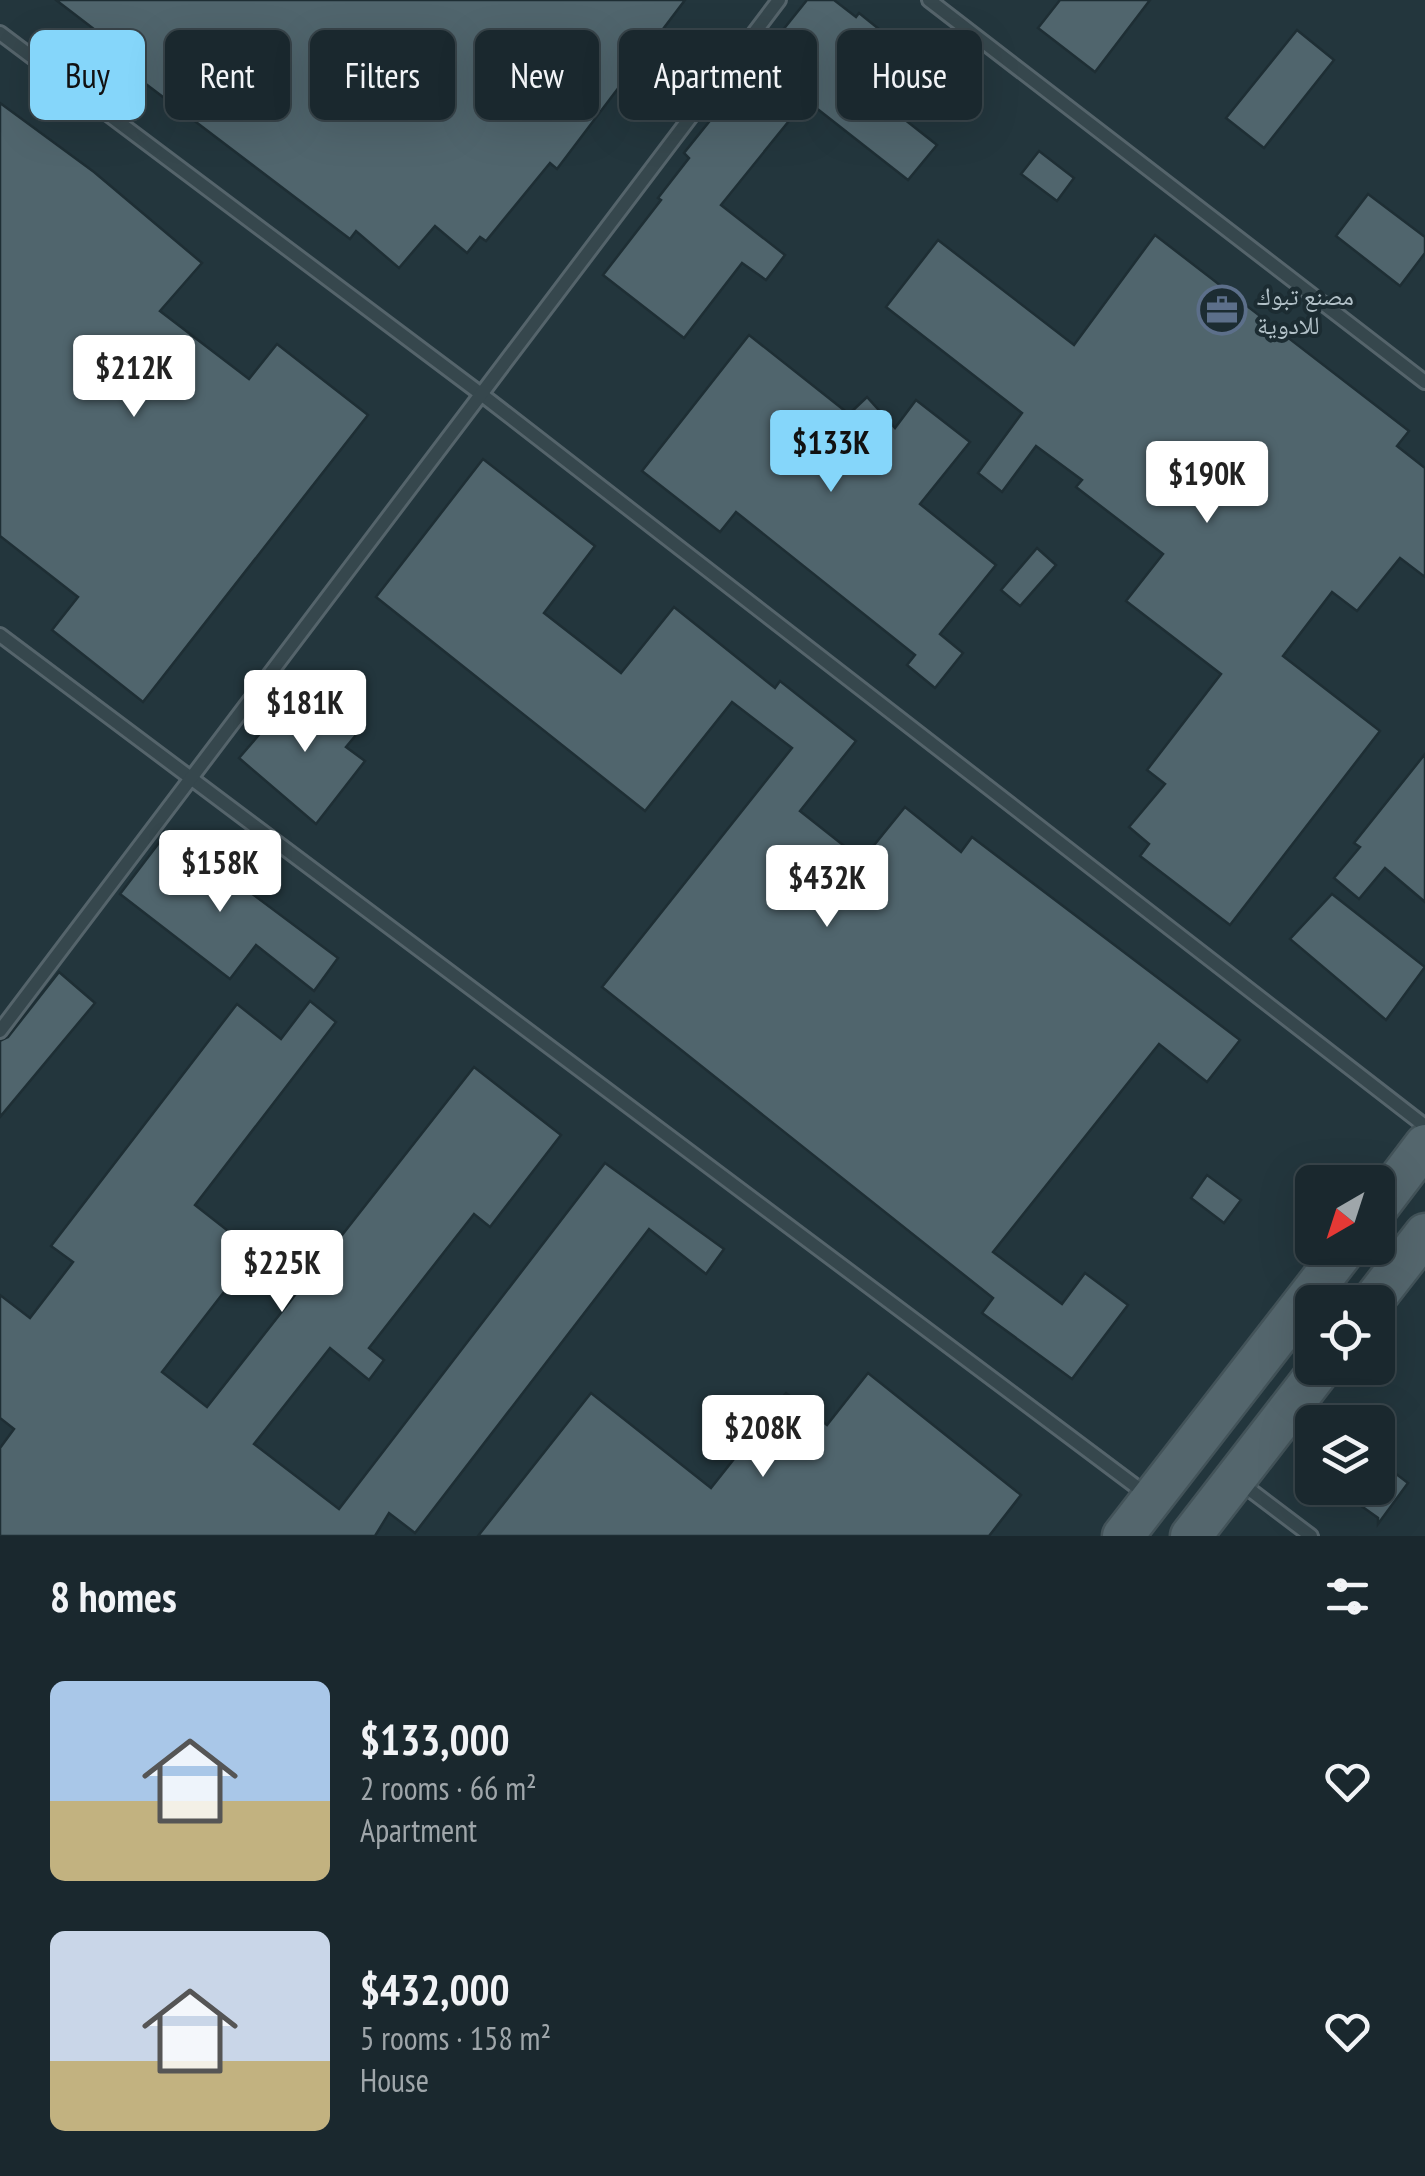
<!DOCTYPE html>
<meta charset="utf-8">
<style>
:root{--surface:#1a282e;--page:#233036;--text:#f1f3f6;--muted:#9fa6aa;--line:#38444a;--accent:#85d6fa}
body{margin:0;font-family:"PT Sans Narrow","Noto Naskh Arabic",sans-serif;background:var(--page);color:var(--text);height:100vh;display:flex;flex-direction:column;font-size:38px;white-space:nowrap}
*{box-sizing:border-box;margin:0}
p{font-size:32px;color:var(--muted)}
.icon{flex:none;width:55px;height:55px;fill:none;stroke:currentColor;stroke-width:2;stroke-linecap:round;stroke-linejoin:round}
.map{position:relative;height:1536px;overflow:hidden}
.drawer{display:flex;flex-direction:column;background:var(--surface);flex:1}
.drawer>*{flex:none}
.banner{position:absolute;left:30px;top:30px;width:1365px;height:90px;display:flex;gap:20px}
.needle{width:65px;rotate:219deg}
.buttons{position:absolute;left:1295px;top:1165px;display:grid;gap:20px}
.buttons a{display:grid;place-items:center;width:100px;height:100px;border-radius:15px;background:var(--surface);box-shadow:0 10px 40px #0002,0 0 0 2px var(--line);font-size:50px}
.price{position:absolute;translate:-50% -85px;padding:0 22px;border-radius:10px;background:#fff;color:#222;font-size:32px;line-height:65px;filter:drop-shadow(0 2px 5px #0008)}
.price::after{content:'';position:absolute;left:50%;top:60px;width:30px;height:22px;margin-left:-15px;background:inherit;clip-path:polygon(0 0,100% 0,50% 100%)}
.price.selected{background:var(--accent);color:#111}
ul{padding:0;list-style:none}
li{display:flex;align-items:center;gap:30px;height:250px;padding:0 50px}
li span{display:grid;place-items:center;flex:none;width:280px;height:200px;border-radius:15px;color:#555}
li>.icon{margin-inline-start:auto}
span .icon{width:120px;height:120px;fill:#fffc;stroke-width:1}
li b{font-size:42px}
h2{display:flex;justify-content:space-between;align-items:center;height:120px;padding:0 50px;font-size:42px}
.tag{padding:0 35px;border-radius:15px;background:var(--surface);box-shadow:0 10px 40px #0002,0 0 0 2px var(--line);font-size:35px;line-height:90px}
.tag.selected{background:var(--accent);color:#111}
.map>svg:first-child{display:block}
.building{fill:#50656d;stroke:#1e2e34;stroke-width:2.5}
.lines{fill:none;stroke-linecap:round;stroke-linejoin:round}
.service-casing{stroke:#55646b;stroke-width:18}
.primary-casing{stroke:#435359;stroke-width:45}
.service{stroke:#36474d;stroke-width:12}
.primary{stroke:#54666d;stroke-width:40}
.labels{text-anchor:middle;stroke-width:8;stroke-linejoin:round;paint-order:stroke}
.poi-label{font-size:25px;fill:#b2c1c8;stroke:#1c2c32;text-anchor:start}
</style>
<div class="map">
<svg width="1425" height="1536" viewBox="0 0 1425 1536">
<rect width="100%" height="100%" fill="#23363d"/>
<!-- building -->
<g class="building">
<path d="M 56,0 L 685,0 L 557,169 L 550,163 L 486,241 L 480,237 L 467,253 L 435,226 L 399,268 L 356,231 L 350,239 L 109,56 L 116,46 Z"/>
<path d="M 807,0 L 834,0 L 856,17 L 859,13 L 900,46 L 866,89 L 937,145 L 908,180 L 806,100 L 721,205 L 785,255 L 766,280 L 742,263 L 684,338 L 603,275 L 661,200 L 658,198 L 689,158 L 684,153 Z"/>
<path d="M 1060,0 L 1150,0 L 1095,72 L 1038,28 Z"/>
<path d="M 1297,30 L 1334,60 L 1264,148 L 1226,118 Z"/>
<path d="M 0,103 L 94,172 L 202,263 L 160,311 L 249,379 L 277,344 L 368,415 L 143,702 L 52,630 L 78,597 L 0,536 Z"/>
<path d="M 1039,151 L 1074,178 L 1057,201 L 1021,174 Z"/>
<path d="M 1368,194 L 1425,237 L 1425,253 L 1400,286 L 1336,236 Z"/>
<path d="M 1155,235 L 1409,431 L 1397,446 L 1425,468 L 1425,577 L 1400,558 L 1357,611 L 1332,592 L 1283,656 L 1380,731 L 1230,925 L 1140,856 L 1149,844 L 1129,827 L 1165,784 L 1147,770 L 1221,674 L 1126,601 L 1163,554 L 1076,487 L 1082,480 L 1036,446 L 1002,492 L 978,473 L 1022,413 L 886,307 L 938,240 L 1074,345 Z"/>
<path d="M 749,335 L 849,414 L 867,397 L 895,428 L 916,400 L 970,442 L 920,504 L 996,565 L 940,634 L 963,653 L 935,688 L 907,665 L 915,655 L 736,512 L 720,532 L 642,471 Z"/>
<path d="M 483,459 L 595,546 L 544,613 L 621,673 L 674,607 L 775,688 L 780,681 L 856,741 L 800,811 L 862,860 L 905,807 L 961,852 L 972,837 L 1240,1040 L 1207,1082 L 1159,1044 L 993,1252 L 1062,1304 L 1085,1273 L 1128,1305 L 1072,1379 L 982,1313 L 993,1298 L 602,987 L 792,748 L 732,702 L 645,811 L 376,597 Z"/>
<path d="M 1037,548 L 1056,565 L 1020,606 L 1001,590 Z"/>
<path d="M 300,687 L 356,735 L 346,747 L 365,761 L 316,824 L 239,758 Z"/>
<path d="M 1425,754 L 1425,902 L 1385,868 L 1359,899 L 1334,878 L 1360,847 L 1354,843 Z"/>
<path d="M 168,831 L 338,958 L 314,991 L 256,945 L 230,979 L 120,894 Z"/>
<path d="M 1332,894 L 1425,967 L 1386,1020 L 1290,939 Z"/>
<path d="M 59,972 L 95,1003 L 0,1117 L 0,1041 L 8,1037 Z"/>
<path d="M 310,1001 L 336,1022 L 195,1205 L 255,1252 L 162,1372 L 207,1407 L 474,1067 L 561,1135 L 490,1227 L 474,1214 L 369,1348 L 384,1360 L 369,1380 L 330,1348 L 254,1444 L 339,1509 L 605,1163 L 724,1249 L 706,1274 L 649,1229 L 415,1533 L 389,1513 L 375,1536 L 0,1536 L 0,1448 L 14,1429 L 0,1418 L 0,1295 L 30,1318 L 73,1262 L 51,1246 L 237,1004 L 281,1039 Z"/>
<path d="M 1207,1175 L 1241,1200 L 1224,1223 L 1191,1198 Z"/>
<path d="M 868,1373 L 1021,1495 L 989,1536 L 478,1536 L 591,1393 L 711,1488 L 786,1393 L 827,1425 Z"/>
<path d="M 1378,1460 L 1408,1483 L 1378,1524 L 1378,1518 L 1336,1488 L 1378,1488 Z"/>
</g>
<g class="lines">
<!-- service casing -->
<g class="service-casing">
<g id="service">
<path d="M 929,0 L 1425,382"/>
<path d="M 0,33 L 481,394 L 1425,1126"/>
<path d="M 0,635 L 1150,1497"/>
<path d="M 0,1031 L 779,0"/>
<path d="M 1241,1483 L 1311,1536"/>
</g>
</g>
<!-- primary casing -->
<g class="primary-casing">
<g id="primary">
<path d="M 1378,1207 L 1425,1145"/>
<path d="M 1372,1302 L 1425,1234"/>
<path d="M 1123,1536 L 1346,1248"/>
<path d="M 1191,1536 L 1321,1368"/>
</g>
</g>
<!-- service -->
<use href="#service" class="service"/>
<!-- primary -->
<use href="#primary" class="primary"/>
</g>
<!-- icons -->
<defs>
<g id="office-ring" transform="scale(2.5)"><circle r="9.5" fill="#1c2c32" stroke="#5c6f8a" stroke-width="1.5"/><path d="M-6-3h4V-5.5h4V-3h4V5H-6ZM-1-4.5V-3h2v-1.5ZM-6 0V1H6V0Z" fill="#5c6f8a"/></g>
</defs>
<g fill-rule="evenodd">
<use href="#office-ring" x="1222" y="310"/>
</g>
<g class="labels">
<!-- poi labels -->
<g class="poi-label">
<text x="1257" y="305">مصنع تبوك<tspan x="1257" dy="29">للادوية</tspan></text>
</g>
</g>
</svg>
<div class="buttons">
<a><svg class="needle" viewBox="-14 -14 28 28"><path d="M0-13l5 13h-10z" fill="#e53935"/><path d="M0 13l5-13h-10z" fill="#9fa6aa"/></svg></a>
<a><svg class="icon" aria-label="locate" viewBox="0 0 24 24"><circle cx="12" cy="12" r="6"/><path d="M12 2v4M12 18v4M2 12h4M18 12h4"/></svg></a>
<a><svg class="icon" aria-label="layers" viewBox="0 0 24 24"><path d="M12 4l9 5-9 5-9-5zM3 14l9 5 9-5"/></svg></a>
</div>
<b class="price" style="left:134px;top:420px">$212K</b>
<b class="price selected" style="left:831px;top:495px">$133K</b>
<b class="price" style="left:1207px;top:526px">$190K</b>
<b class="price" style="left:305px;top:755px">$181K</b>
<b class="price" style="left:220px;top:915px">$158K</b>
<b class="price" style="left:827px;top:930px">$432K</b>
<b class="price" style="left:282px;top:1315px">$225K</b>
<b class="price" style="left:763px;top:1480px">$208K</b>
<div class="banner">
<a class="tag selected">Buy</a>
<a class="tag">Rent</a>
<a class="tag">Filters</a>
<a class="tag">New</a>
<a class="tag">Apartment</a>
<a class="tag">House</a>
</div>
</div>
<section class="drawer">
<h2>8 homes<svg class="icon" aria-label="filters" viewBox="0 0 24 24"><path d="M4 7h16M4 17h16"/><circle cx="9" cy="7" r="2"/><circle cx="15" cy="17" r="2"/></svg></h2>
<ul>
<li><span style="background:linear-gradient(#a9c7e8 60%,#c2b280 0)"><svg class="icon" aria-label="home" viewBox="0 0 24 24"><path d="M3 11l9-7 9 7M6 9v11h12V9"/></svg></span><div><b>$133,000</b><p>2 rooms · 66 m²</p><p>Apartment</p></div><svg class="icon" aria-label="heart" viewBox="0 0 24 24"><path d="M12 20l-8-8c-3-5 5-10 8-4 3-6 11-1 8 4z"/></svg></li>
<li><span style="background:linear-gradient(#c9d6e8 65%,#c2b280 0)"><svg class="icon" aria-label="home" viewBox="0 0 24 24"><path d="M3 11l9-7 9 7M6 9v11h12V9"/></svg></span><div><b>$432,000</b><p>5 rooms · 158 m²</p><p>House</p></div><svg class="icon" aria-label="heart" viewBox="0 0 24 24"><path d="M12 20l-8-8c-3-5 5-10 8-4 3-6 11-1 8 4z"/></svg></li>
</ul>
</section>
